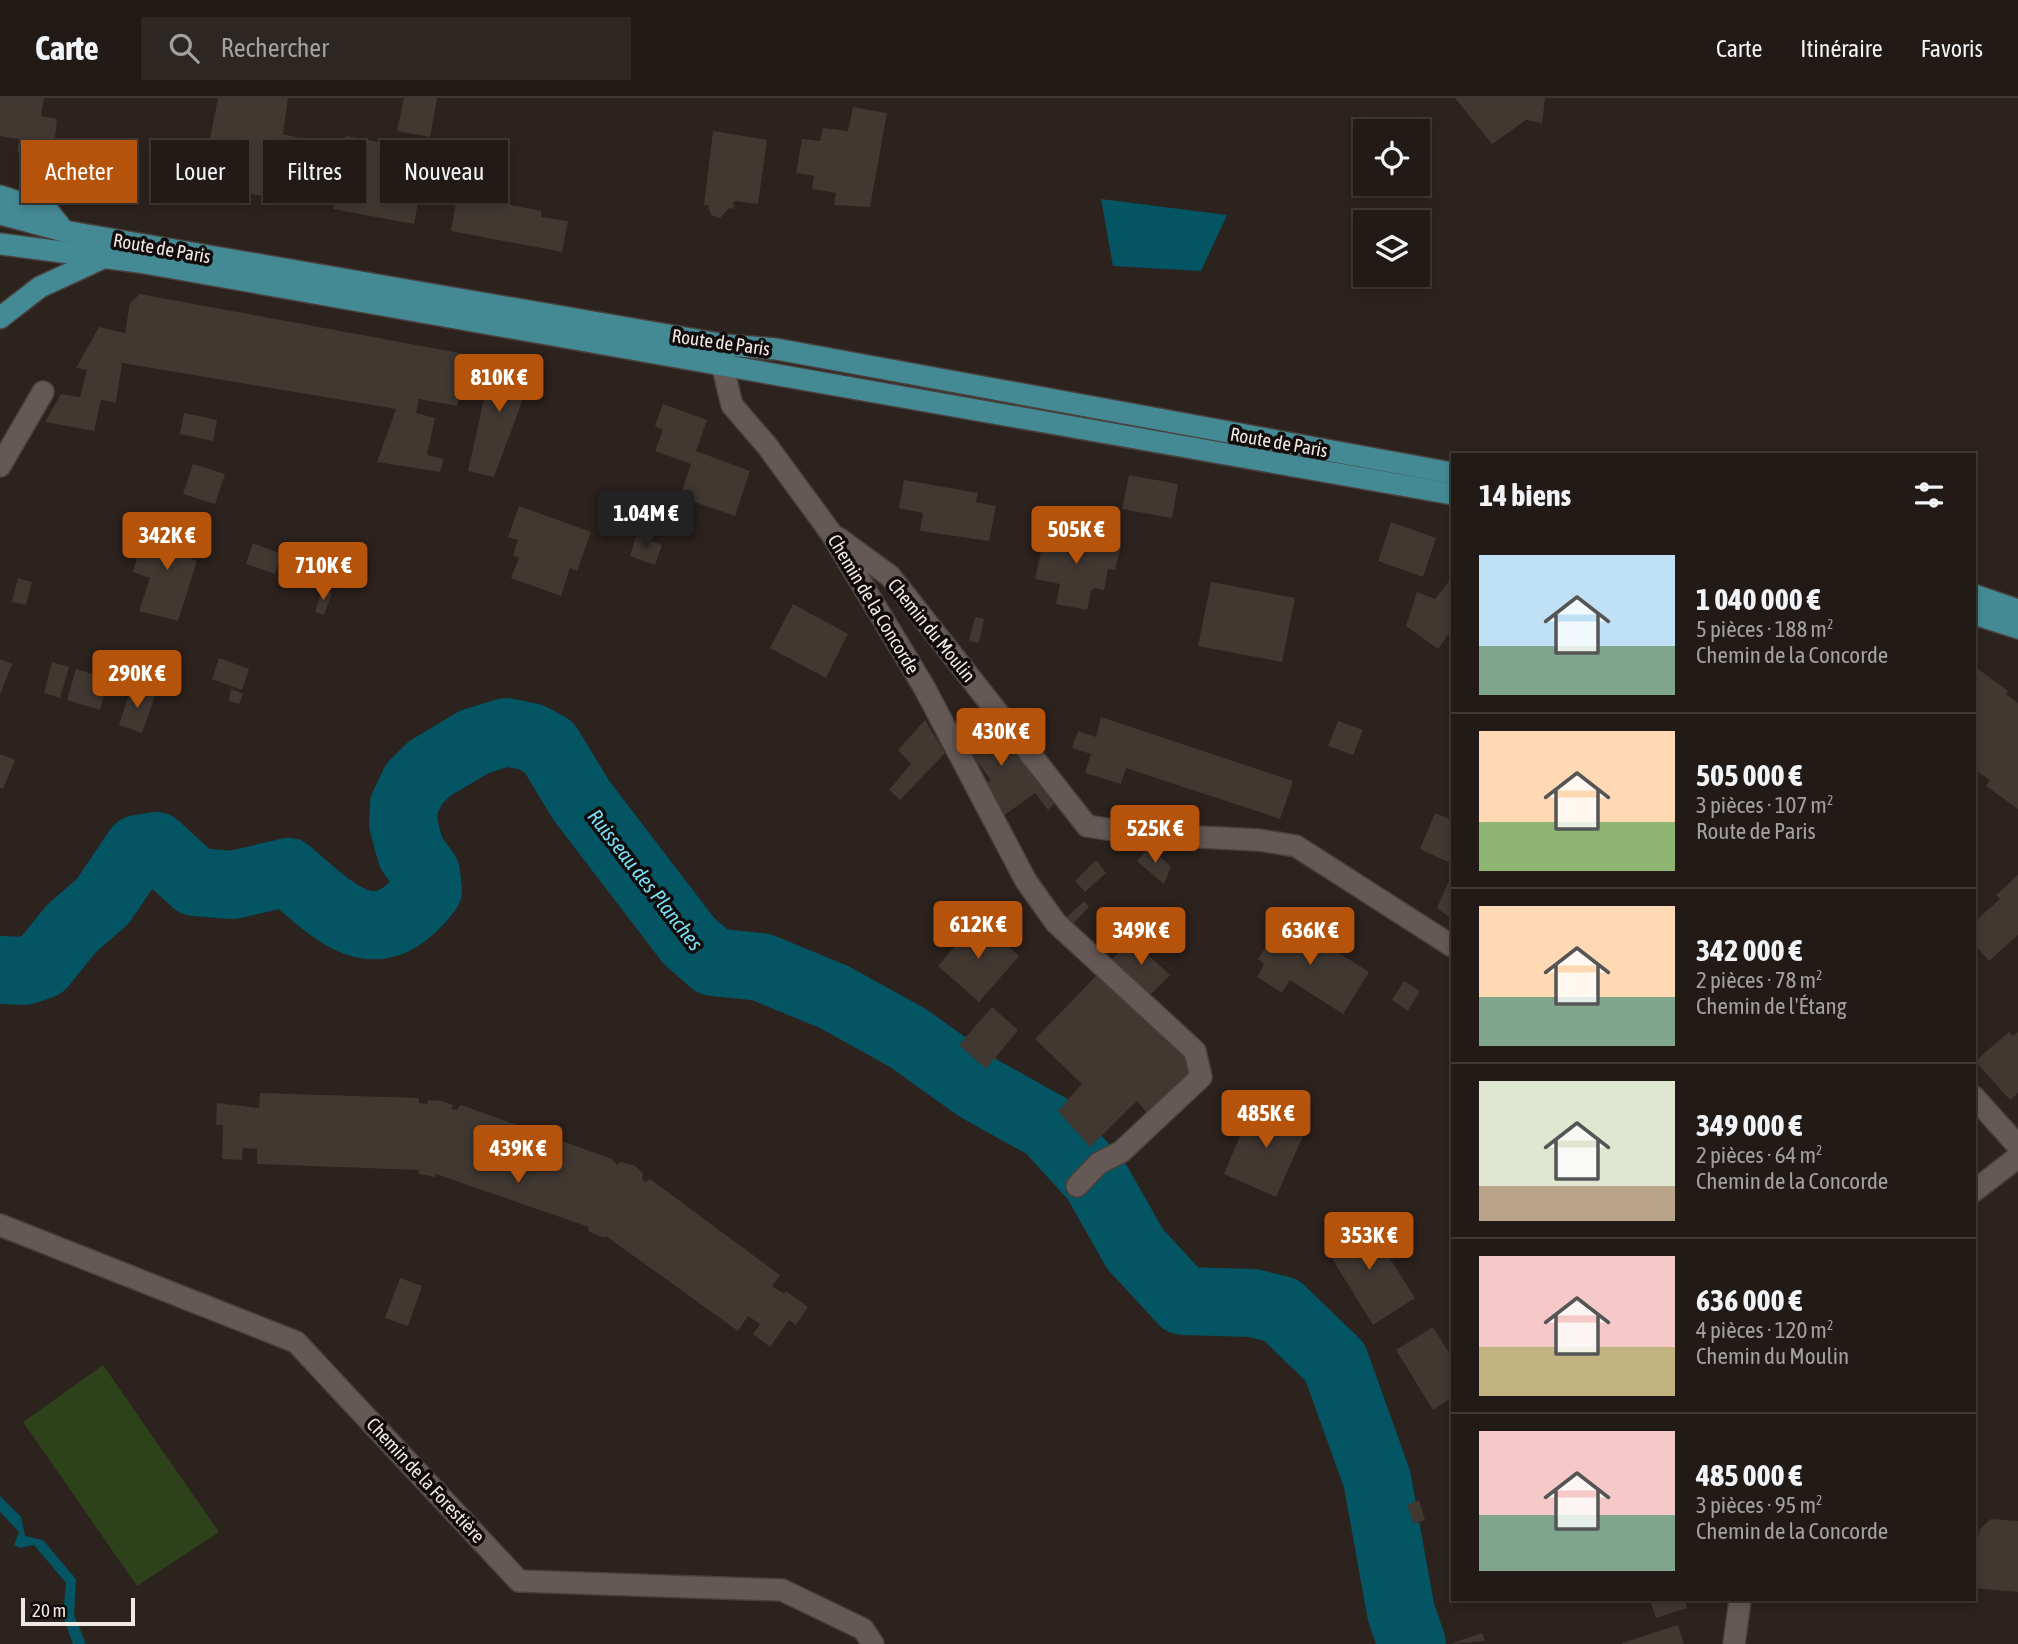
<!DOCTYPE html>
<html lang="fr">
<meta charset="utf-8">
<style>
:root{--surface:#211a16;--page:#2d2723;--text:#f1f3f6;--muted:#a2a1a1;--line:#3e3835;--accent:#b45309}
body{margin:0;font-family:"Asap Condensed",sans-serif;background:var(--page);color:var(--text);height:100vh;display:flex;flex-direction:column;font-size:26px;white-space:nowrap}
*{box-sizing:border-box;margin:0}
p{font-size:23px;color:var(--muted)}
.icon{flex:none;width:38px;height:38px;fill:none;stroke:currentColor;stroke-width:2;stroke-linecap:round;stroke-linejoin:round}
.map{position:relative;flex:1;overflow:hidden}
.sheet{position:absolute;left:1451px;top:355px;width:525px;height:1148px;display:flex;flex-direction:column;background:var(--surface);border-radius:0px;box-shadow:0 4px 10px #0003,0 0 0 2px var(--line)}
.sheet>*{flex:none}
.top-card{position:absolute;left:21px;top:42px;width:665px;height:63px;display:flex;gap:14px}
.buttons{position:absolute;left:1353px;top:21px;display:grid;gap:14px}
.buttons a{display:grid;place-items:center;width:77px;height:77px;border-radius:0px;background:var(--surface);box-shadow:0 4px 10px #0003,0 0 0 2px var(--line);font-size:35px}
.scale{position:absolute;left:21px;bottom:18px;width:114px;box-sizing:border-box;padding-left:7px;border:4px solid #efe8e5;border-top:0;font-size:19px;line-height:24px;white-space:nowrap;color:#efe8e5;-webkit-text-stroke:5px #110c0b;paint-order:stroke}
.price{position:absolute;translate:-50% -60px;padding:0 16px;border-radius:7px;background:var(--accent);color:#fff;font-size:23px;line-height:46px;filter:drop-shadow(0 2px 4px #0008)}
.price::after{content:'';position:absolute;left:50%;top:42px;width:21px;height:16px;margin-left:-10px;background:inherit;clip-path:polygon(0 0,100% 0,50% 100%)}
.price.on{background:#222;color:#fff}
ul{padding:0;list-style:none}
li{display:flex;align-items:center;gap:21px;height:175px;padding:0 28px}
li+li{border-top:2px solid var(--line)}
li span{display:grid;place-items:center;flex:none;width:196px;height:140px;border-radius:0px;color:#555}
li>.icon{margin-inline-start:auto}
span .icon{width:84px;height:84px;fill:#fffc;stroke-width:1}
li b{font-size:30px}
h2{display:flex;justify-content:space-between;align-items:center;height:84px;padding:0 28px;font-size:30px}
.pill{padding:0 24px;border-radius:0px;background:var(--surface);box-shadow:0 4px 10px #0003,0 0 0 2px var(--line);font-size:24px;line-height:63px}
.pill.on{background:var(--accent);color:#fff}
header{display:flex;align-items:center;gap:42px;box-sizing:border-box;height:98px;padding:0 35px;background:var(--surface);border-bottom:2px solid var(--line)}
header strong{font-size:33px}
nav{display:flex;gap:38px;margin-inline-start:auto;font-size:24px}
.search{width:490px;height:63px;background:var(--page);display:flex;align-items:center;gap:18px;box-sizing:border-box;padding:0 24px;border-radius:0px;color:var(--muted);font-size:26px}
.map>svg:first-child{display:block}
.green{fill:#2d411a}
.water{fill:#035563}
.lines{fill:none;stroke-linecap:round;stroke-linejoin:round}
.river{stroke:#035563;stroke-width:68}
.building{fill:#413832}
.street-casing{stroke:#49403d;stroke-width:24}
.primary-casing{stroke:#49403d;stroke-width:24}
.street{stroke:#655955;stroke-width:21}
.primary{stroke:#448a94;stroke-width:21}
.labels{text-anchor:middle;stroke-width:7;stroke-linejoin:round;paint-order:stroke}
.street-label{font-size:19px;fill:#efe8e5;stroke:#110c0b}
.water-label{font-size:21px;font-style:italic;fill:#77dff6;stroke:#110c0b}
</style>
<header>
<strong>Carte</strong>
<div class="search"><svg class="icon" aria-label="search" viewBox="0 0 24 24"><circle cx="10" cy="10" r="6"/><path d="M15 15l6 6"/></svg>Rechercher</div>
<nav><a>Carte</a><a>Itinéraire</a><a>Favoris</a></nav>
</header>
<div class="map">
<svg width="2018" height="1546" viewBox="0 0 2018 1546">
<rect width="100%" height="100%" fill="#2c221e"/>
<!-- green -->
<path class="green" d="M 103,1267 L 219,1434 L 137,1488 L 23,1324 Z"/>
<!-- water -->
<g class="water">
<path d="M 1101,101 L 1227,117 L 1201,173 L 1113,168 Z"/>
<path d="M 0,1398 L 21,1419 L 25,1438 L 43,1442 L 76,1481 L 74,1517 L 86,1546 L 73,1546 L 63,1518 L 66,1485 L 34,1447 L 20,1450 L 14,1447 L 19,1434 L 0,1414 Z"/>
</g>
<g class="lines">
<!-- river -->
<path class="river" d="M 0,872 L 24,873 L 42,867 L 71,831 L 103,803 L 138,751 L 156,748 L 195,784 L 233,787 L 288,774 C 337,816 376,860 428,792 L 426,775 L 411,755 L 403,725 L 404,707 L 414,686 L 429,671 L 474,644 L 506,634 L 531,639 L 549,649 L 581,702 L 689,843 L 713,864 L 761,869 L 834,899 L 908,940 L 978,990 L 1048,1029 L 1096,1082 L 1135,1151 L 1183,1203 L 1253,1205 L 1281,1212 L 1335,1264 L 1377,1381 L 1401,1514 L 1412,1546"/>
</g>
<!-- building -->
<g class="building">
<path d="M 0,0 L 44,0 L 41,18 L 57,21 L 53,60 L 17,54 L 19,41 L 0,38 Z"/>
<path d="M 218,0 L 288,0 L 283,36 L 308,42 L 297,104 L 201,87 Z"/>
<path d="M 404,0 L 437,0 L 430,39 L 397,33 Z"/>
<path d="M 1455,0 L 1545,0 L 1542,25 L 1526,22 L 1492,46 Z"/>
<path d="M 853,9 L 887,15 L 870,109 L 834,107 L 836,95 L 812,91 L 814,78 L 796,75 L 802,41 L 820,43 L 823,30 L 848,33 Z"/>
<path d="M 713,33 L 767,42 L 758,106 L 734,103 L 733,111 L 729,110 L 720,120 L 711,117 L 708,107 L 704,107 Z"/>
<path d="M 346,38 L 427,53 L 414,126 L 333,111 Z"/>
<path d="M 457,100 L 480,103 L 481,101 L 541,113 L 541,119 L 568,123 L 562,154 L 451,133 Z"/>
<path d="M 140,196 L 470,257 L 457,308 L 419,301 L 416,315 L 435,320 L 427,357 L 444,361 L 440,374 L 377,364 L 396,311 L 122,265 L 116,305 L 101,302 L 94,333 L 45,324 L 61,296 L 80,299 L 87,272 L 76,270 L 99,229 L 125,235 L 130,205 Z"/>
<path d="M 493,261 L 535,269 L 494,379 L 468,373 Z"/>
<path d="M 663,306 L 707,322 L 696,353 L 750,373 L 735,418 L 680,399 L 691,366 L 655,353 L 663,332 L 655,328 Z"/>
<path d="M 184,315 L 217,322 L 213,343 L 180,336 Z"/>
<path d="M 193,366 L 225,376 L 215,406 L 183,396 Z"/>
<path d="M 1129,377 L 1178,386 L 1172,420 L 1122,411 Z"/>
<path d="M 904,382 L 978,395 L 976,404 L 996,408 L 989,443 L 920,433 L 923,415 L 899,410 Z"/>
<path d="M 519,408 L 591,434 L 577,473 L 570,470 L 561,498 L 511,480 L 519,460 L 513,457 L 518,442 L 508,439 Z"/>
<path d="M 168,423 L 197,431 L 189,460 L 197,463 L 178,523 L 139,513 L 150,480 L 133,474 L 141,446 L 159,451 Z"/>
<path d="M 1391,424 L 1436,440 L 1423,479 L 1378,463 Z"/>
<path d="M 1046,431 L 1121,448 L 1115,472 L 1108,471 L 1104,492 L 1094,490 L 1091,493 L 1087,512 L 1056,506 L 1060,486 L 1035,481 Z"/>
<path d="M 636,438 L 662,447 L 655,467 L 630,458 Z"/>
<path d="M 253,445 L 282,456 L 275,476 L 246,466 Z"/>
<path d="M 18,480 L 32,484 L 26,507 L 12,504 Z"/>
<path d="M 1451,481 L 1452,531 L 1438,551 L 1406,528 L 1417,494 L 1435,501 Z"/>
<path d="M 1211,484 L 1295,500 L 1282,564 L 1198,548 Z"/>
<path d="M 322,492 L 332,495 L 324,517 L 315,514 Z"/>
<path d="M 793,506 L 848,536 L 826,580 L 770,550 Z"/>
<path d="M 975,519 L 984,521 L 979,545 L 969,543 Z"/>
<path d="M 219,560 L 249,571 L 242,592 L 212,581 Z"/>
<path d="M 0,561 L 12,566 L 0,597 Z"/>
<path d="M 52,564 L 69,569 L 60,600 L 44,595 Z"/>
<path d="M 1974,568 L 2008,593 L 2006,596 L 2018,605 L 2018,711 L 1986,688 L 1990,682 L 1974,671 Z"/>
<path d="M 76,571 L 109,581 L 100,612 L 67,602 Z"/>
<path d="M 131,590 L 155,598 L 142,635 L 119,627 Z"/>
<path d="M 231,591 L 243,596 L 239,606 L 229,603 Z"/>
<path d="M 985,616 L 1054,706 L 1048,712 L 1035,695 L 999,721 L 981,689 L 991,682 L 957,637 Z"/>
<path d="M 1101,619 L 1293,683 L 1280,721 L 1126,670 L 1121,686 L 1085,675 L 1091,656 L 1072,650 L 1078,633 L 1096,639 Z"/>
<path d="M 925,622 L 945,655 L 900,702 L 889,692 L 911,666 L 898,652 Z"/>
<path d="M 1338,623 L 1363,632 L 1353,657 L 1328,648 Z"/>
<path d="M 0,656 L 15,662 L 3,691 L 0,690 Z"/>
<path d="M 1435,715 L 1452,722 L 1452,766 L 1420,751 Z"/>
<path d="M 1150,749 L 1171,769 L 1164,786 L 1137,763 Z"/>
<path d="M 1096,762 L 1106,775 L 1085,794 L 1075,783 Z"/>
<path d="M 1452,776 L 1452,821 L 1437,810 Z"/>
<path d="M 2018,777 L 2018,837 L 1989,863 L 1974,846 L 1974,824 L 2000,801 L 1996,797 Z"/>
<path d="M 1084,803 L 1089,809 L 1074,825 L 1067,819 Z"/>
<path d="M 1283,820 L 1369,874 L 1343,916 L 1290,882 L 1282,895 L 1257,879 L 1264,866 L 1258,861 Z"/>
<path d="M 978,821 L 1019,858 L 979,904 L 938,868 Z"/>
<path d="M 1132,842 L 1170,877 L 1150,897 L 1112,861 Z"/>
<path d="M 1098,876 L 1190,958 L 1191,974 L 1149,1017 L 1137,1003 L 1090,1049 L 1058,1013 L 1082,986 L 1035,941 Z"/>
<path d="M 1404,883 L 1420,893 L 1408,913 L 1392,902 Z"/>
<path d="M 992,909 L 1018,932 L 986,971 L 959,947 Z"/>
<path d="M 2009,934 L 2013,938 L 2018,934 L 2018,995 L 2010,1002 L 1975,963 Z"/>
<path d="M 260,995 L 419,1000 L 419,1005 L 427,1006 L 428,1002 L 442,1003 L 453,1007 L 451,1011 L 457,1012 L 461,1007 L 612,1061 L 617,1067 L 620,1064 L 634,1067 L 643,1075 L 642,1081 L 645,1084 L 650,1081 L 780,1177 L 772,1188 L 784,1196 L 786,1193 L 808,1209 L 796,1227 L 789,1222 L 770,1249 L 753,1236 L 760,1226 L 748,1218 L 738,1233 L 606,1138 L 604,1140 L 588,1133 L 589,1129 L 436,1076 L 435,1079 L 419,1076 L 419,1072 L 257,1066 L 257,1051 L 243,1050 L 242,1062 L 222,1061 L 223,1027 L 216,1027 L 217,1005 L 259,1010 Z"/>
<path d="M 1254,1005 L 1308,1027 L 1276,1099 L 1224,1076 Z"/>
<path d="M 1365,1121 L 1415,1200 L 1373,1227 L 1323,1146 Z"/>
<path d="M 400,1180 L 422,1188 L 408,1228 L 385,1220 Z"/>
<path d="M 1433,1229 L 1452,1260 L 1452,1299 L 1433,1312 L 1396,1252 Z"/>
<path d="M 1419,1402 L 1425,1422 L 1414,1426 L 1407,1407 Z"/>
<path d="M 1991,1421 L 2018,1423 L 2018,1494 L 1974,1490 L 1974,1459 L 1980,1431 Z"/>
<path d="M 1650,1502 L 1685,1502 L 1687,1510 L 1656,1520 Z"/>
<path d="M 1678,1527 L 1684,1546 L 1622,1546 L 1622,1545 Z"/>
<path d="M 1482,1535 L 1485,1543 L 1452,1546 L 1452,1545 Z"/>
</g>
<g class="lines">
<!-- street casing -->
<g class="street-casing">
<g id="street">
<path d="M 725,253 L 722,266 L 732,307 L 768,349 L 831,435 L 924,589 L 1026,783 L 1056,825 L 1195,953 L 1201,979 L 1121,1054 L 1099,1065 L 1077,1088"/>
<path d="M 0,368 L 43,294"/>
<path d="M 838,440 L 890,478 L 1087,728 L 1139,736 L 1259,742 L 1296,748 L 1452,848"/>
<path d="M 1974,999 L 2018,1048"/>
<path d="M 1974,1093 L 2018,1059"/>
<path d="M 0,1127 L 296,1244 L 519,1483 L 782,1492 L 863,1531 L 873,1546"/>
<path d="M 1734,1546 L 1740,1502"/>
</g>
</g>
<!-- primary casing -->
<g class="primary-casing">
<g id="primary">
<path d="M 0,98 L 49,114 L 64,133 L 726,247 L 776,251 L 1452,375"/>
<path d="M 0,116 L 64,133"/>
<path d="M 0,146 L 139,164 L 1452,396"/>
<path d="M 0,220 L 40,189 L 103,160"/>
<path d="M 1974,497 L 2018,512"/>
<path d="M 1974,516 L 2018,530"/>
</g>
</g>
<!-- street -->
<use href="#street" class="street"/>
<!-- primary -->
<use href="#primary" class="primary"/>
</g>
<g class="labels">
<!-- street labels -->
<g class="street-label">
<text transform="translate(162 150) rotate(10)" y="7">Route de Paris</text>
<text transform="translate(721 244) rotate(8)" y="7">Route de Paris</text>
<text transform="translate(1279 344) rotate(10)" y="7">Route de Paris</text>
<text transform="translate(874 506) rotate(59)" y="7">Chemin de la Concorde</text>
<text transform="translate(932 532) rotate(51)" y="7">Chemin du Moulin</text>
<text transform="translate(426 1382) rotate(47)" y="7">Chemin de la Forestière</text>
</g>
<!-- water labels -->
<g class="water-label">
<text transform="translate(645 782) rotate(52)" y="7">Ruisseau des Planches</text>
</g>
</g>
</svg>
<div class="buttons">
<a><svg class="icon" aria-label="locate" viewBox="0 0 24 24"><circle cx="12" cy="12" r="6"/><path d="M12 2v4M12 18v4M2 12h4M18 12h4"/></svg></a>
<a><svg class="icon" aria-label="layers" viewBox="0 0 24 24"><path d="M12 4l9 5-9 5-9-5zM3 14l9 5 9-5"/></svg></a>
</div>
<div class="scale">20 m</div>
<b class="price" style="left:499px;top:316px">810K €</b>
<b class="price on" style="left:646px;top:452px">1.04M €</b>
<b class="price" style="left:1076px;top:468px">505K €</b>
<b class="price" style="left:167px;top:474px">342K €</b>
<b class="price" style="left:323px;top:504px">710K €</b>
<b class="price" style="left:137px;top:612px">290K €</b>
<b class="price" style="left:1001px;top:670px">430K €</b>
<b class="price" style="left:1155px;top:767px">525K €</b>
<b class="price" style="left:978px;top:863px">612K €</b>
<b class="price" style="left:1141px;top:869px">349K €</b>
<b class="price" style="left:1310px;top:869px">636K €</b>
<b class="price" style="left:1266px;top:1052px">485K €</b>
<b class="price" style="left:518px;top:1087px">439K €</b>
<b class="price" style="left:1369px;top:1174px">353K €</b>
<div class="top-card">
<a class="pill on">Acheter</a>
<a class="pill">Louer</a>
<a class="pill">Filtres</a>
<a class="pill">Nouveau</a>
</div>
<section class="sheet">
<h2>14 biens<svg class="icon" aria-label="filters" viewBox="0 0 24 24"><path d="M4 7h16M4 17h16"/><circle cx="9" cy="7" r="2"/><circle cx="15" cy="17" r="2"/></svg></h2>
<ul>
<li><span style="background:linear-gradient(#bfe0f5 65%,#7fa58c 0)"><svg class="icon" aria-label="home" viewBox="0 0 24 24"><path d="M3 11l9-7 9 7M6 9v11h12V9"/></svg></span><div><b>1 040 000 €</b><p>5 pièces · 188 m²</p><p>Chemin de la Concorde</p></div></li>
<li><span style="background:linear-gradient(#ffd9b3 65%,#8fb573 0)"><svg class="icon" aria-label="home" viewBox="0 0 24 24"><path d="M3 11l9-7 9 7M6 9v11h12V9"/></svg></span><div><b>505 000 €</b><p>3 pièces · 107 m²</p><p>Route de Paris</p></div></li>
<li><span style="background:linear-gradient(#ffd9b3 65%,#7fa58c 0)"><svg class="icon" aria-label="home" viewBox="0 0 24 24"><path d="M3 11l9-7 9 7M6 9v11h12V9"/></svg></span><div><b>342 000 €</b><p>2 pièces · 78 m²</p><p>Chemin de l'Étang</p></div></li>
<li><span style="background:linear-gradient(#dfe7d0 75%,#b9a48a 0)"><svg class="icon" aria-label="home" viewBox="0 0 24 24"><path d="M3 11l9-7 9 7M6 9v11h12V9"/></svg></span><div><b>349 000 €</b><p>2 pièces · 64 m²</p><p>Chemin de la Concorde</p></div></li>
<li><span style="background:linear-gradient(#f6c9c9 65%,#c2b280 0)"><svg class="icon" aria-label="home" viewBox="0 0 24 24"><path d="M3 11l9-7 9 7M6 9v11h12V9"/></svg></span><div><b>636 000 €</b><p>4 pièces · 120 m²</p><p>Chemin du Moulin</p></div></li>
<li><span style="background:linear-gradient(#f6c9c9 60%,#7fa58c 0)"><svg class="icon" aria-label="home" viewBox="0 0 24 24"><path d="M3 11l9-7 9 7M6 9v11h12V9"/></svg></span><div><b>485 000 €</b><p>3 pièces · 95 m²</p><p>Chemin de la Concorde</p></div></li>
</ul>
</section>
</div>
